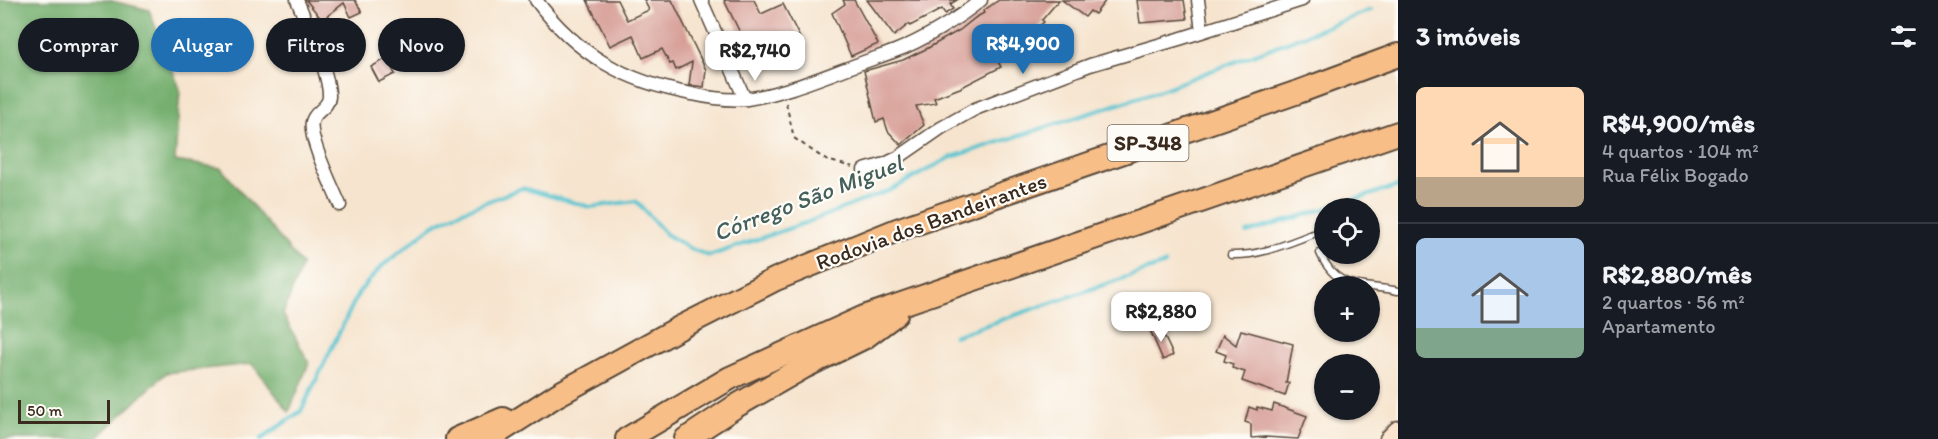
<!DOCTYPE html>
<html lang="pt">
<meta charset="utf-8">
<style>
:root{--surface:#171b24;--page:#20242c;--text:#f1f3f6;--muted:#9ea1a6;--line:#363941;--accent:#1f6fb2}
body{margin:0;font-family:Itim,sans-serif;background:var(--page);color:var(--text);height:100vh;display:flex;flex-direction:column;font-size:22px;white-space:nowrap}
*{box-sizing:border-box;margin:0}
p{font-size:20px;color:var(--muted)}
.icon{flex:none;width:33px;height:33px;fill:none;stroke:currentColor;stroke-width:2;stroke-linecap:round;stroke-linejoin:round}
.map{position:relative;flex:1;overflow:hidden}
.panel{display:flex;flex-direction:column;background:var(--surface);width:540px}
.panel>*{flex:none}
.hud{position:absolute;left:18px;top:18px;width:570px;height:54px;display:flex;gap:12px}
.buttons{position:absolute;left:1314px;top:198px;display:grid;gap:12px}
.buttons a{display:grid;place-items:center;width:66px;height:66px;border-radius:50%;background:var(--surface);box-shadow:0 2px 4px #0004;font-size:30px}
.scale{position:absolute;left:18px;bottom:15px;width:92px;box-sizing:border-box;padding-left:6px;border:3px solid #3b2a1e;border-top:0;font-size:16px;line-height:21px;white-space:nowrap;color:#3b2a1e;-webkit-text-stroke:4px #fdfcf7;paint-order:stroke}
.price{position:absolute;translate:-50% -51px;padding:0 14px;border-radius:12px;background:#fff;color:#222;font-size:20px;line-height:39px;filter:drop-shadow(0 2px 3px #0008)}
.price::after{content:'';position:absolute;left:50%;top:36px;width:18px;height:14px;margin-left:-9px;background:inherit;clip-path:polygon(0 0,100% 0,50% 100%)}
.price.selected{background:var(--accent);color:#fff}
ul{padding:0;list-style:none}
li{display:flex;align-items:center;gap:18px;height:150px;padding:0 18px}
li+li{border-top:2px solid var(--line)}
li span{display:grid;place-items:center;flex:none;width:168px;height:120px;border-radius:9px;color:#555}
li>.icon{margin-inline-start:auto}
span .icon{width:72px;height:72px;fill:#fffc;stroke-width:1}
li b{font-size:26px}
h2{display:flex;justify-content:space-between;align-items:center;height:72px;padding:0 18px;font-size:26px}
.chip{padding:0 21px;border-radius:27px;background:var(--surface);box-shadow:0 2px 4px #0004;font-size:21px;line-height:54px}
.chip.selected{background:var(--accent);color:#fff}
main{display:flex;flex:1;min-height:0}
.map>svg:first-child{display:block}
.forest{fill:#74af6e;stroke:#586c46;stroke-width:1.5}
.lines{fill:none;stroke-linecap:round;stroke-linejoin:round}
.stream{stroke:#57c3cf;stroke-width:4}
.building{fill:#d79f97}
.lane-casing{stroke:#574638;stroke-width:9}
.street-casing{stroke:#574638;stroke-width:15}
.secondary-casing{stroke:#574638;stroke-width:21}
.highway-casing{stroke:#574638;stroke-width:26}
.path{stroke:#574638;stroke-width:2;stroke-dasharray:4.5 4.5;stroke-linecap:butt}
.lane{stroke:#fff;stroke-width:6}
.street{stroke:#fff;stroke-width:12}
.secondary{stroke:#fce5cf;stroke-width:18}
.highway{stroke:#f7be88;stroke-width:22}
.labels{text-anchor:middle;stroke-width:4.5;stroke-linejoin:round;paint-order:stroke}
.shield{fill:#fdfcf7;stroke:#75695f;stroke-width:1.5}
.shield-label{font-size:21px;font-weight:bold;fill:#3b2a1e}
.street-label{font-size:22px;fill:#3b2a1e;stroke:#fdfcf7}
.water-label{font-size:24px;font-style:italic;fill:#45605c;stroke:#fdfcf7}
</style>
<main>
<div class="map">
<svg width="1398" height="439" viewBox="0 0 1398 439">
<rect width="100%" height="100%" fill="#fdfcf7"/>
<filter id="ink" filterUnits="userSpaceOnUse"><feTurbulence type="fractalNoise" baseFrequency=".0167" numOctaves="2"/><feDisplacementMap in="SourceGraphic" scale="12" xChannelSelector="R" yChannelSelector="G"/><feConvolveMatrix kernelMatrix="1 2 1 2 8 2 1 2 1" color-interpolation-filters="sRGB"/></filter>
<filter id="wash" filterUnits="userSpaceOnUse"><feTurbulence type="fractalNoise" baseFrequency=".008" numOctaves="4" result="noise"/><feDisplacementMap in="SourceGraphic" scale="24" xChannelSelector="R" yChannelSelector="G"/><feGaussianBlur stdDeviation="1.35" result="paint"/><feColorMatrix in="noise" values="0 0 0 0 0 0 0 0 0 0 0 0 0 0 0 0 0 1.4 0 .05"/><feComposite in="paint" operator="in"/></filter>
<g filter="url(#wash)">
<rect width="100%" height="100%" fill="#f6e4ce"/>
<!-- forest -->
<path class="forest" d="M 0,0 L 108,0 L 149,10 L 180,89 L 175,161 L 221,168 L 302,265 L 283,314 L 309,363 L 289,412 L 252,364 L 166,373 L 96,439 L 0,439 Z"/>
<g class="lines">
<!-- stream -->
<g class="stream">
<path d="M 1247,233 L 1398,186"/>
<path d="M 954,336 L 1165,264"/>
<path d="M 261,439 L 301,411 L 359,292 L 381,267 L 432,226 L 455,214 L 522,188 L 590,207 L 636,201 L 666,234 L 689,248 L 709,256 L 805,223 L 891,190 L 949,158 L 1153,93 L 1371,10"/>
</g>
</g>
<g id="blocks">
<!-- building -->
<g class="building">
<path d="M 306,0 L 355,0 L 362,12 L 351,17 L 344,3 L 322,20 Z"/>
<path d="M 587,0 L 617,0 L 627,20 L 649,10 L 644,0 L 672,0 L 706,70 L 704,87 L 689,85 L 692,62 L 676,70 L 673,63 L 670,64 L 662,49 L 643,58 L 633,35 L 610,46 Z"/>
<path d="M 724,0 L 754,0 L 761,14 L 783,4 L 801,40 L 755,63 Z"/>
<path d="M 843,0 L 854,0 L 878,44 L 851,56 L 832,13 L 845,4 Z"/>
<path d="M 867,0 L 957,0 L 950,4 L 953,9 L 945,14 L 942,9 L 910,26 L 909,24 L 894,36 Z"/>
<path d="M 999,0 L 1059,0 L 1042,20 L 1044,22 L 1037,28 L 1039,31 L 1025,41 L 1020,34 L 1000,46 L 1004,54 L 996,58 L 1001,67 L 960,88 L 934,98 L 936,103 L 916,106 L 924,125 L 901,145 L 888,131 L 884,119 L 876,122 L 864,71 L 903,60 L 928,48 L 960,30 L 975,18 L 984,13 L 983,11 Z"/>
<path d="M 1062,0 L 1106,0 L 1095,14 L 1090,11 L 1085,17 Z"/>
<path d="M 1137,0 L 1184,0 L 1187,19 L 1140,23 Z"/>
<path d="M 286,21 L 296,33 L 285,42 L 275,30 Z"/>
<path d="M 387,58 L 395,74 L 379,82 L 371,67 Z"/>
<path d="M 1159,325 L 1173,355 L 1163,360 L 1150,330 Z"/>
<path d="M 1241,330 L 1293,344 L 1286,383 L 1289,383 L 1285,396 L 1242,381 L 1245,372 L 1232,368 L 1233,364 L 1224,361 L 1226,355 L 1216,351 L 1223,335 L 1236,345 Z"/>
<path d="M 1274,404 L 1307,416 L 1298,439 L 1265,437 L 1251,438 L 1251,424 L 1245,422 L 1249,407 L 1257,410 L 1257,407 L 1272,411 Z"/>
</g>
</g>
</g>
<g filter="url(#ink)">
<use href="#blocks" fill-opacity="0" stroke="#574638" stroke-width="1.5"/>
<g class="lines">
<!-- lane casing -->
<g class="lane-casing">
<g id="lane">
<path d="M 1320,253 C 1337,292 1362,283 1398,291"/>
<path d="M 1231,255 C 1260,256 1286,244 1313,234"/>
</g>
</g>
<!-- street casing -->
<g class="street-casing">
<g id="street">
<path d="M 297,0 C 306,22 330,74 329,97 C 328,109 314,111 312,122 C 308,138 333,188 340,205"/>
<path d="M 536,0 C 577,55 626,82 692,94 C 710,98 729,101 747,99 C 785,93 820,78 856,65 C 869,60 882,56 895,51 C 922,41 959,18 981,0"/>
<path d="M 701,0 L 745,99"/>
<path d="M 1198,0 L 1202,31"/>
<path d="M 864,170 L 885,164 L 899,157 L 941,128 L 975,109 L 1090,65 L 1179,39 L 1302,0"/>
</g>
</g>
<!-- secondary casing -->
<g class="secondary-casing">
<path id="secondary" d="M 1389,439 L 1398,430"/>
</g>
<!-- highway casing -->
<g class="highway-casing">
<g id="highway">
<path d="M 457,439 L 503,419"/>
<path d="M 488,439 L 557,395 L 683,326 L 776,279 L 897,230 L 1298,92 L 1398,55"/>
<path d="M 627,439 L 730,378 L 864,317 L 1398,133"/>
<path d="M 686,439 L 736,406 L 804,367 L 865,337 L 896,314"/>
</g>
</g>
<!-- path -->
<path class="path" d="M 786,103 L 794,138 L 826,160 L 853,167"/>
<!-- lane -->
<use href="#lane" class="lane"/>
<!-- street -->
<use href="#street" class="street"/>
<!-- secondary -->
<use href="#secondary" class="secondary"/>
<!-- highway -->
<use href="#highway" class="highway"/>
</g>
</g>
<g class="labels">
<!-- shield labels -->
<rect class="shield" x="1107.5" y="125" width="81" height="36" rx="4.5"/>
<g class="shield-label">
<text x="1148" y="150">SP-348</text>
</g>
<!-- street labels -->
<g class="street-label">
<text transform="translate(931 221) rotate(-20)" y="8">Rodovia dos Bandeirantes</text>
</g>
<!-- water labels -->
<g class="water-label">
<text transform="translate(808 198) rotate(-21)" y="8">Córrego São Miguel</text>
</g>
</g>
</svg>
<div class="buttons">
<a><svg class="icon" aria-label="locate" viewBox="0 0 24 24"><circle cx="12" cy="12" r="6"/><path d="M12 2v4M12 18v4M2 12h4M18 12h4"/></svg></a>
<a>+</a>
<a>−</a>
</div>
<div class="scale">50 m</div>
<b class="price selected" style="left:1023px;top:75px">R$4,900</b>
<b class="price" style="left:755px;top:82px">R$2,740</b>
<b class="price" style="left:1161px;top:343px">R$2,880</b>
<div class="hud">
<a class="chip">Comprar</a>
<a class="chip selected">Alugar</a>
<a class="chip">Filtros</a>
<a class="chip">Novo</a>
</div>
</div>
<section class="panel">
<h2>3 imóveis<svg class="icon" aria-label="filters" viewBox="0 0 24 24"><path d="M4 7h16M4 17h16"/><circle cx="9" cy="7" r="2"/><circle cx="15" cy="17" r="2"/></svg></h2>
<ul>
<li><span style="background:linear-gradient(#ffd9b3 75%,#b9a48a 0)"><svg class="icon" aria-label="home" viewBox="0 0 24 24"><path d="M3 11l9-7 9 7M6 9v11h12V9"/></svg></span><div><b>R$4,900/mês</b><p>4 quartos · 104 m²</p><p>Rua Félix Bogado</p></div></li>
<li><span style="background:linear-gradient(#a9c7e8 75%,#7fa58c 0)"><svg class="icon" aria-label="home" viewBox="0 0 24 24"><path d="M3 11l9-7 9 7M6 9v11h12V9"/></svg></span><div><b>R$2,880/mês</b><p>2 quartos · 56 m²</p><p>Apartamento</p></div></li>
</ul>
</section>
</main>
